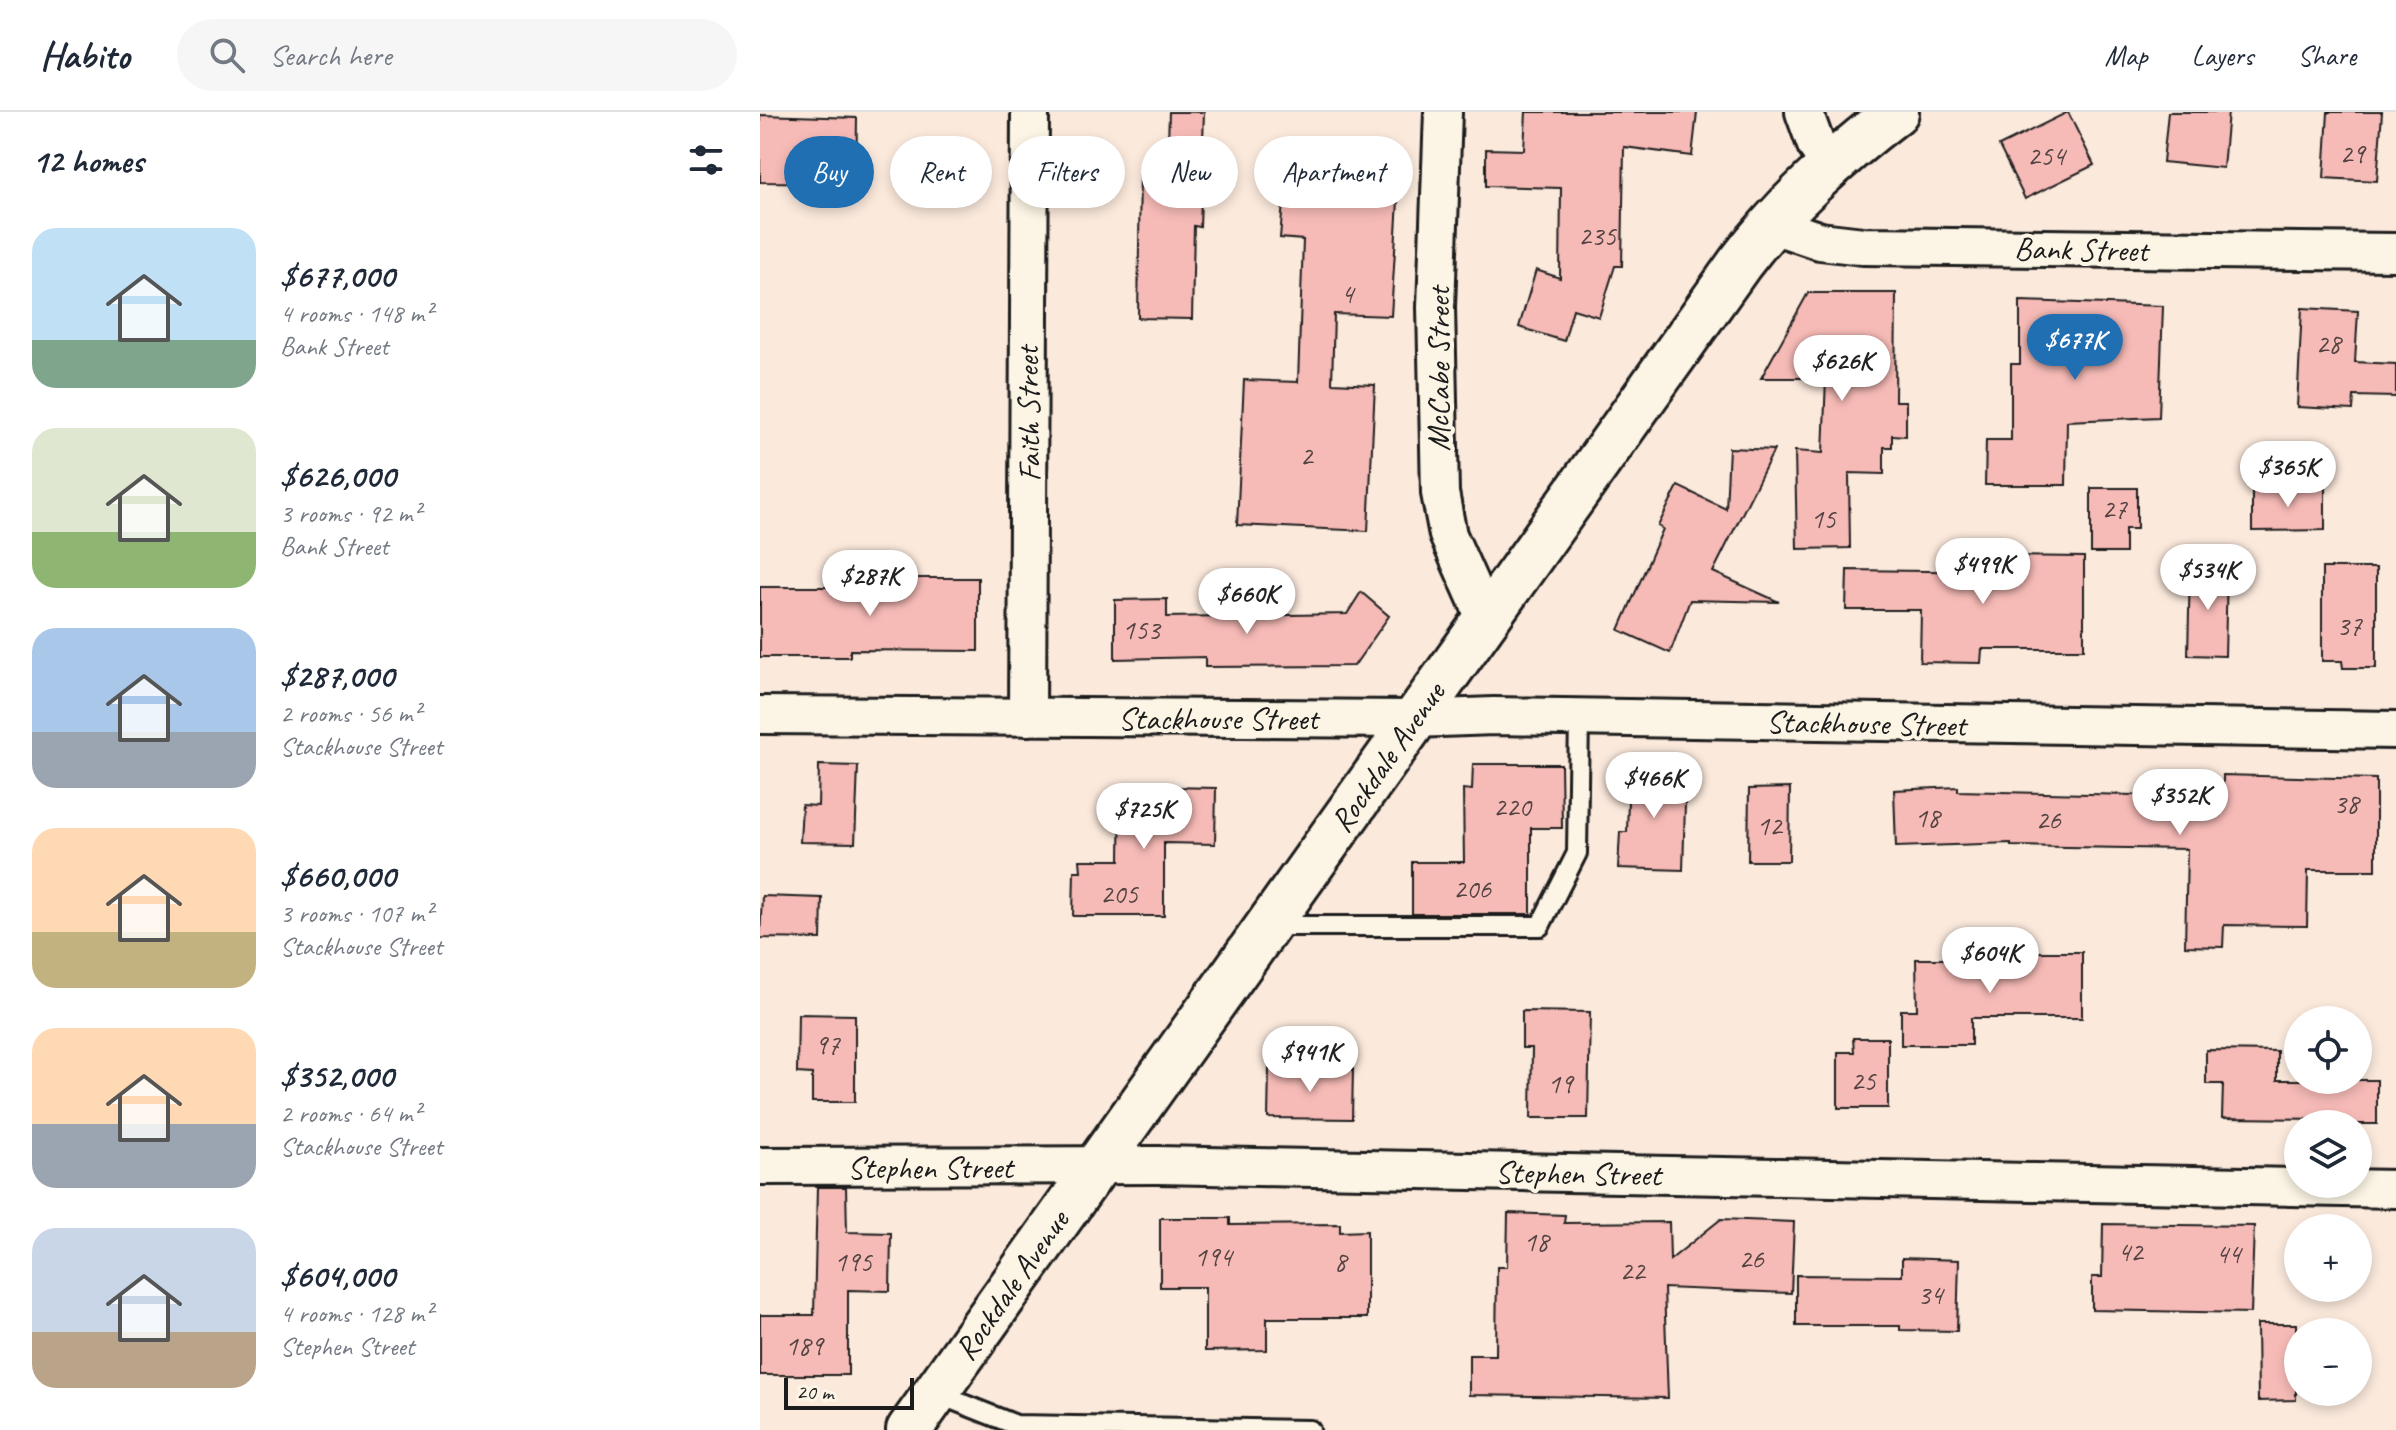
<!DOCTYPE html>
<meta charset="utf-8">
<style>
:root{--surface:#fff;--page:#f6f6f7;--text:#1f2937;--muted:#747a83;--line:#e0e1e3;--accent:#1f6fb2}
body{margin:0;font-family:Caveat,sans-serif;background:var(--page);color:var(--text);height:100vh;display:flex;flex-direction:column;font-size:30px;white-space:nowrap}
*{box-sizing:border-box;margin:0}
p{font-size:26px;color:var(--muted)}
.icon{flex:none;width:44px;height:44px;fill:none;stroke:currentColor;stroke-width:2;stroke-linecap:round;stroke-linejoin:round}
.map{position:relative;flex:1;overflow:hidden}
.side{display:flex;flex-direction:column;background:var(--surface);width:760px}
.side>*{flex:none}
.hud{position:absolute;left:24px;top:24px;width:760px;height:72px;display:flex;gap:16px}
.buttons{position:absolute;left:1524px;top:894px;display:grid;gap:16px}
.buttons a{display:grid;place-items:center;width:88px;height:88px;border-radius:50%;background:var(--surface);box-shadow:0 4px 12px #0003;font-size:40px}
.scale{position:absolute;left:24px;bottom:20px;width:130px;box-sizing:border-box;padding-left:8px;border:4px solid #1c1c1c;border-top:0;font-size:22px;line-height:28px;white-space:nowrap;color:#1c1c1c;-webkit-text-stroke:6px #fcf5e5;paint-order:stroke}
.price{position:absolute;translate:-50% -68px;padding:0 18px;border-radius:28px;background:#fff;color:#222;font-size:26px;line-height:52px;filter:drop-shadow(0 2px 4px #0008)}
.price::after{content:'';position:absolute;left:50%;top:48px;width:24px;height:18px;margin-left:-12px;background:inherit;clip-path:polygon(0 0,100% 0,50% 100%)}
.price.on{background:var(--accent);color:#fff}
ul{padding:0;list-style:none}
li{display:flex;align-items:center;gap:24px;height:200px;padding:0 32px}
li span{display:grid;place-items:center;flex:none;width:224px;height:160px;border-radius:24px;color:#555}
li>.icon{margin-inline-start:auto}
span .icon{width:96px;height:96px;fill:#fffc;stroke-width:1}
li b{font-size:34px}
h2{display:flex;justify-content:space-between;align-items:center;height:96px;padding:0 32px;font-size:34px}
.pill{padding:0 28px;border-radius:36px;background:var(--surface);box-shadow:0 4px 12px #0003;font-size:28px;line-height:72px}
.pill.on{background:var(--accent);color:#fff}
header{display:flex;align-items:center;gap:48px;box-sizing:border-box;height:112px;padding:0 40px;background:var(--surface);border-bottom:2px solid var(--line)}
header strong{font-size:38px}
nav{display:flex;gap:44px;margin-inline-start:auto;font-size:28px}
.search{width:560px;height:72px;background:var(--page);display:flex;align-items:center;gap:20px;box-sizing:border-box;padding:0 28px;border-radius:44px;color:var(--muted);font-size:30px}
main{display:flex;flex:1;min-height:0}
.map>svg:first-child{display:block}
.building{fill:#f7bbb7;stroke:#1c1c1c;stroke-width:2}
.lines{fill:none;stroke-linecap:round;stroke-linejoin:round}
.service-casing{stroke:#1c1c1c;stroke-width:24}
.minor-casing{stroke:#1c1c1c;stroke-width:42}
.secondary-casing{stroke:#1c1c1c;stroke-width:50}
.service{stroke:#fcf5e5;stroke-width:18}
.minor{stroke:#fcf5e5;stroke-width:36}
.secondary{stroke:#fcf5e5;stroke-width:44}
.labels{text-anchor:middle;stroke-width:8;stroke-linejoin:round;paint-order:stroke}
.number-label{font-size:28px;fill:#534443}
.street-label{font-size:32px;fill:#1c1c1c;stroke:#fcf5e5}
</style>
<header>
<strong>Habito</strong>
<div class="search"><svg class="icon" aria-label="search" viewBox="0 0 24 24"><circle cx="10" cy="10" r="6"/><path d="M15 15l6 6"/></svg>Search here</div>
<nav><a>Map</a><a>Layers</a><a>Share</a></nav>
</header>
<main>
<section class="side">
<h2>12 homes<svg class="icon" aria-label="filters" viewBox="0 0 24 24"><path d="M4 7h16M4 17h16"/><circle cx="9" cy="7" r="2"/><circle cx="15" cy="17" r="2"/></svg></h2>
<ul>
<li><span style="background:linear-gradient(#bfe0f5 70%,#7fa58c 0)"><svg class="icon" aria-label="home" viewBox="0 0 24 24"><path d="M3 11l9-7 9 7M6 9v11h12V9"/></svg></span><div><b>$677,000</b><p>4 rooms · 148 m²</p><p>Bank Street</p></div></li>
<li><span style="background:linear-gradient(#dfe7d0 65%,#8fb573 0)"><svg class="icon" aria-label="home" viewBox="0 0 24 24"><path d="M3 11l9-7 9 7M6 9v11h12V9"/></svg></span><div><b>$626,000</b><p>3 rooms · 92 m²</p><p>Bank Street</p></div></li>
<li><span style="background:linear-gradient(#a9c7e8 65%,#9aa5b1 0)"><svg class="icon" aria-label="home" viewBox="0 0 24 24"><path d="M3 11l9-7 9 7M6 9v11h12V9"/></svg></span><div><b>$287,000</b><p>2 rooms · 56 m²</p><p>Stackhouse Street</p></div></li>
<li><span style="background:linear-gradient(#ffd9b3 65%,#c2b280 0)"><svg class="icon" aria-label="home" viewBox="0 0 24 24"><path d="M3 11l9-7 9 7M6 9v11h12V9"/></svg></span><div><b>$660,000</b><p>3 rooms · 107 m²</p><p>Stackhouse Street</p></div></li>
<li><span style="background:linear-gradient(#ffd9b3 60%,#9aa5b1 0)"><svg class="icon" aria-label="home" viewBox="0 0 24 24"><path d="M3 11l9-7 9 7M6 9v11h12V9"/></svg></span><div><b>$352,000</b><p>2 rooms · 64 m²</p><p>Stackhouse Street</p></div></li>
<li><span style="background:linear-gradient(#c9d6e8 65%,#b9a48a 0)"><svg class="icon" aria-label="home" viewBox="0 0 24 24"><path d="M3 11l9-7 9 7M6 9v11h12V9"/></svg></span><div><b>$604,000</b><p>4 rooms · 128 m²</p><p>Stephen Street</p></div></li>
</ul>
</section>
<div class="map">
<svg width="1636" height="1318" viewBox="0 0 1636 1318">
<rect width="100%" height="100%" fill="#fbe9dc"/>
<filter id="ink" filterUnits="userSpaceOnUse"><feTurbulence type="fractalNoise" baseFrequency=".0125" numOctaves="2"/><feDisplacementMap in="SourceGraphic" scale="16" xChannelSelector="R" yChannelSelector="G"/><feConvolveMatrix kernelMatrix="1 2 1 2 8 2 1 2 1" color-interpolation-filters="sRGB"/></filter>
<g filter="url(#ink)">
<!-- building -->
<g class="building">
<path d="M 409,0 L 444,0 L 440,115 L 434,114 L 432,207 L 378,206 L 380,60 L 407,61 Z"/>
<path d="M 766,0 L 937,0 L 932,44 L 864,35 L 862,154 L 855,154 L 839,205 L 813,197 L 804,229 L 759,215 L 776,158 L 800,166 L 801,76 L 726,74 L 726,37 L 764,38 Z"/>
<path d="M 1308,0 L 1334,53 L 1265,87 L 1239,34 Z"/>
<path d="M 1408,0 L 1468,0 L 1463,56 L 1403,50 Z"/>
<path d="M 1568,0 L 1622,0 L 1617,69 L 1564,66 Z"/>
<path d="M 0,3 L 97,6 L 96,71 L 0,70 Z"/>
<path d="M 528,30 L 641,39 L 631,204 L 574,202 L 572,271 L 615,273 L 608,419 L 477,413 L 484,268 L 538,270 L 543,128 L 520,126 Z"/>
<path d="M 1048,181 L 1136,181 L 1135,289 L 1146,289 L 1146,324 L 1132,323 L 1132,335 L 1124,335 L 1124,362 L 1089,361 L 1090,436 L 1037,437 L 1035,339 L 1063,341 L 1066,266 L 1001,266 Z"/>
<path d="M 1260,189 L 1403,194 L 1399,305 L 1307,309 L 1306,373 L 1225,373 L 1226,328 L 1251,328 L 1251,252 L 1260,252 Z"/>
<path d="M 1542,196 L 1598,199 L 1595,250 L 1636,252 L 1636,285 L 1594,284 L 1593,298 L 1537,295 Z"/>
<path d="M 969,336 L 1014,338 L 953,460 L 1019,490 L 930,488 L 910,541 L 859,518 L 903,417 L 898,414 L 918,374 L 966,397 Z"/>
<path d="M 1492,375 L 1565,375 L 1565,418 L 1492,419 Z"/>
<path d="M 1331,376 L 1377,376 L 1377,417 L 1365,417 L 1365,441 L 1331,441 Z"/>
<path d="M 1246,444 L 1324,445 L 1324,537 L 1222,537 L 1221,551 L 1160,550 L 1161,498 L 1086,498 L 1087,458 L 1246,460 Z"/>
<path d="M 1430,456 L 1467,457 L 1465,544 L 1428,543 Z"/>
<path d="M 1562,456 L 1616,456 L 1616,556 L 1583,556 L 1582,549 L 1562,549 Z"/>
<path d="M 126,466 L 218,466 L 218,539 L 90,538 L 90,545 L 0,545 L 0,475 L 126,475 Z"/>
<path d="M 601,480 L 629,504 L 594,554 L 445,555 L 445,545 L 355,547 L 355,488 L 407,487 L 407,505 L 587,502 Z"/>
<path d="M 713,652 L 801,652 L 802,716 L 771,716 L 771,802 L 652,802 L 652,750 L 704,750 L 703,677 L 712,678 Z"/>
<path d="M 59,653 L 98,654 L 95,731 L 40,730 L 42,693 L 58,694 Z"/>
<path d="M 869,656 L 926,658 L 923,758 L 858,756 L 860,720 L 867,720 Z"/>
<path d="M 1463,663 L 1616,667 L 1616,758 L 1548,758 L 1547,814 L 1464,813 L 1463,835 L 1425,834 L 1427,737 L 1251,734 L 1251,731 L 1136,735 L 1134,678 L 1198,675 L 1198,679 L 1463,685 Z"/>
<path d="M 361,674 L 456,676 L 455,732 L 404,731 L 404,804 L 313,804 L 314,759 L 321,759 L 320,748 L 360,748 Z"/>
<path d="M 1030,676 L 1029,749 L 988,749 L 989,677 Z"/>
<path d="M 2,784 L 62,786 L 61,827 L 0,826 Z"/>
<path d="M 1273,840 L 1322,840 L 1322,906 L 1211,906 L 1211,933 L 1141,933 L 1141,898 L 1157,898 L 1156,847 L 1273,847 Z"/>
<path d="M 762,899 L 830,900 L 828,1006 L 771,1006 L 772,936 L 762,936 Z"/>
<path d="M 38,902 L 95,903 L 95,990 L 52,990 L 52,962 L 37,961 Z"/>
<path d="M 1093,926 L 1128,926 L 1128,996 L 1078,996 L 1078,940 L 1094,940 Z"/>
<path d="M 1446,938 L 1517,939 L 1517,968 L 1617,968 L 1617,1012 L 1568,1012 L 1568,1007 L 1462,1006 L 1463,972 L 1446,972 Z"/>
<path d="M 509,956 L 593,957 L 592,1007 L 508,1006 Z"/>
<path d="M 57,1075 L 86,1075 L 87,1120 L 131,1121 L 130,1179 L 88,1178 L 88,1263 L 0,1263 L 0,1203 L 54,1203 Z"/>
<path d="M 748,1101 L 805,1103 L 804,1111 L 909,1110 L 910,1148 L 961,1107 L 1034,1110 L 1031,1181 L 904,1176 L 908,1286 L 709,1283 L 709,1243 L 736,1243 L 737,1155 L 747,1155 Z"/>
<path d="M 400,1106 L 470,1106 L 470,1113 L 580,1112 L 580,1120 L 607,1119 L 607,1206 L 507,1206 L 507,1238 L 445,1239 L 445,1175 L 400,1175 Z"/>
<path d="M 1343,1112 L 1494,1114 L 1491,1201 L 1332,1198 L 1332,1165 L 1342,1165 Z"/>
<path d="M 1142,1146 L 1199,1148 L 1197,1219 L 1140,1218 L 1140,1214 L 1036,1214 L 1036,1163 L 1142,1164 Z"/>
<path d="M 1497,1212 L 1536,1212 L 1536,1288 L 1498,1289 Z"/>
</g>
<g class="lines">
<!-- service casing -->
<g class="service-casing">
<g id="service">
<path d="M 512,814 L 780,814 L 817,741 L 819,606"/>
<path d="M 175,1281 L 256,1313 L 550,1318"/>
</g>
</g>
<!-- minor casing -->
<g class="minor-casing">
<g id="minor">
<path d="M 683,0 L 676,195 L 680,381 L 688,423 L 725,506"/>
<path d="M 1044,0 L 1056,33 L 1070,53"/>
<path d="M 1010,112 L 1060,129 L 1103,134 L 1636,140"/>
<path d="M 0,603 L 654,607 L 734,604 L 1636,618"/>
<path d="M 267,605 L 270,0"/>
<path d="M 0,1054 L 398,1053 L 1636,1077"/>
</g>
</g>
<!-- secondary casing -->
<g class="secondary-casing">
<path id="secondary" d="M 149,1318 L 980,151 C 1025,92 1077,45 1136,0"/>
</g>
<!-- service -->
<use href="#service" class="service"/>
<!-- minor -->
<use href="#minor" class="minor"/>
<!-- secondary -->
<use href="#secondary" class="secondary"/>
</g>
</g>
<g class="labels">
<!-- number labels -->
<g class="number-label">
<text x="1592" y="51">29</text>
<text x="1286" y="53">254</text>
<text x="837" y="133">235</text>
<text x="587" y="191">4</text>
<text x="1568" y="241">28</text>
<text x="546" y="353">2</text>
<text x="1354" y="406">27</text>
<text x="1063" y="416">15</text>
<text x="1589" y="523">37</text>
<text x="381" y="527">153</text>
<text x="1586" y="701">38</text>
<text x="752" y="704">220</text>
<text x="1167" y="715">18</text>
<text x="1288" y="717">26</text>
<text x="1009" y="723">12</text>
<text x="712" y="786">206</text>
<text x="359" y="791">205</text>
<text x="67" y="942">97</text>
<text x="1103" y="978">25</text>
<text x="800" y="981">19</text>
<text x="776" y="1139">18</text>
<text x="1370" y="1149">42</text>
<text x="1468" y="1151">44</text>
<text x="453" y="1154">194</text>
<text x="991" y="1156">26</text>
<text x="93" y="1159">195</text>
<text x="580" y="1159">8</text>
<text x="872" y="1168">22</text>
<text x="1170" y="1192">34</text>
<text x="44" y="1243">189</text>
</g>
<!-- street labels -->
<g class="street-label">
<text transform="translate(1321 137) rotate(1)" y="11">Bank Street</text>
<text transform="translate(678 257) rotate(-90)" y="11">McCabe Street</text>
<text transform="translate(268 302) rotate(-91)" y="11">Faith Street</text>
<text x="458" y="617">Stackhouse Street</text>
<text transform="translate(1106 611) rotate(1)" y="11">Stackhouse Street</text>
<text transform="translate(627 645) rotate(-55)" y="11">Rockdale Avenue</text>
<text x="170" y="1066">Stephen Street</text>
<text transform="translate(818 1061) rotate(1)" y="11">Stephen Street</text>
<text transform="translate(251 1173) rotate(-55)" y="11">Rockdale Avenue</text>
</g>
</g>
</svg>
<div class="buttons">
<a><svg class="icon" aria-label="locate" viewBox="0 0 24 24"><circle cx="12" cy="12" r="6"/><path d="M12 2v4M12 18v4M2 12h4M18 12h4"/></svg></a>
<a><svg class="icon" aria-label="layers" viewBox="0 0 24 24"><path d="M12 4l9 5-9 5-9-5zM3 14l9 5 9-5"/></svg></a>
<a>+</a>
<a>−</a>
</div>
<div class="scale">20 m</div>
<b class="price on" style="left:1315px;top:270px">$677K</b>
<b class="price" style="left:1082px;top:291px">$626K</b>
<b class="price" style="left:1528px;top:397px">$365K</b>
<b class="price" style="left:1223px;top:494px">$499K</b>
<b class="price" style="left:1448px;top:500px">$534K</b>
<b class="price" style="left:110px;top:506px">$287K</b>
<b class="price" style="left:487px;top:524px">$660K</b>
<b class="price" style="left:894px;top:708px">$466K</b>
<b class="price" style="left:1420px;top:725px">$352K</b>
<b class="price" style="left:384px;top:739px">$725K</b>
<b class="price" style="left:1230px;top:883px">$604K</b>
<b class="price" style="left:550px;top:982px">$941K</b>
<div class="hud">
<a class="pill on">Buy</a>
<a class="pill">Rent</a>
<a class="pill">Filters</a>
<a class="pill">New</a>
<a class="pill">Apartment</a>
</div>
</div>
</main>
